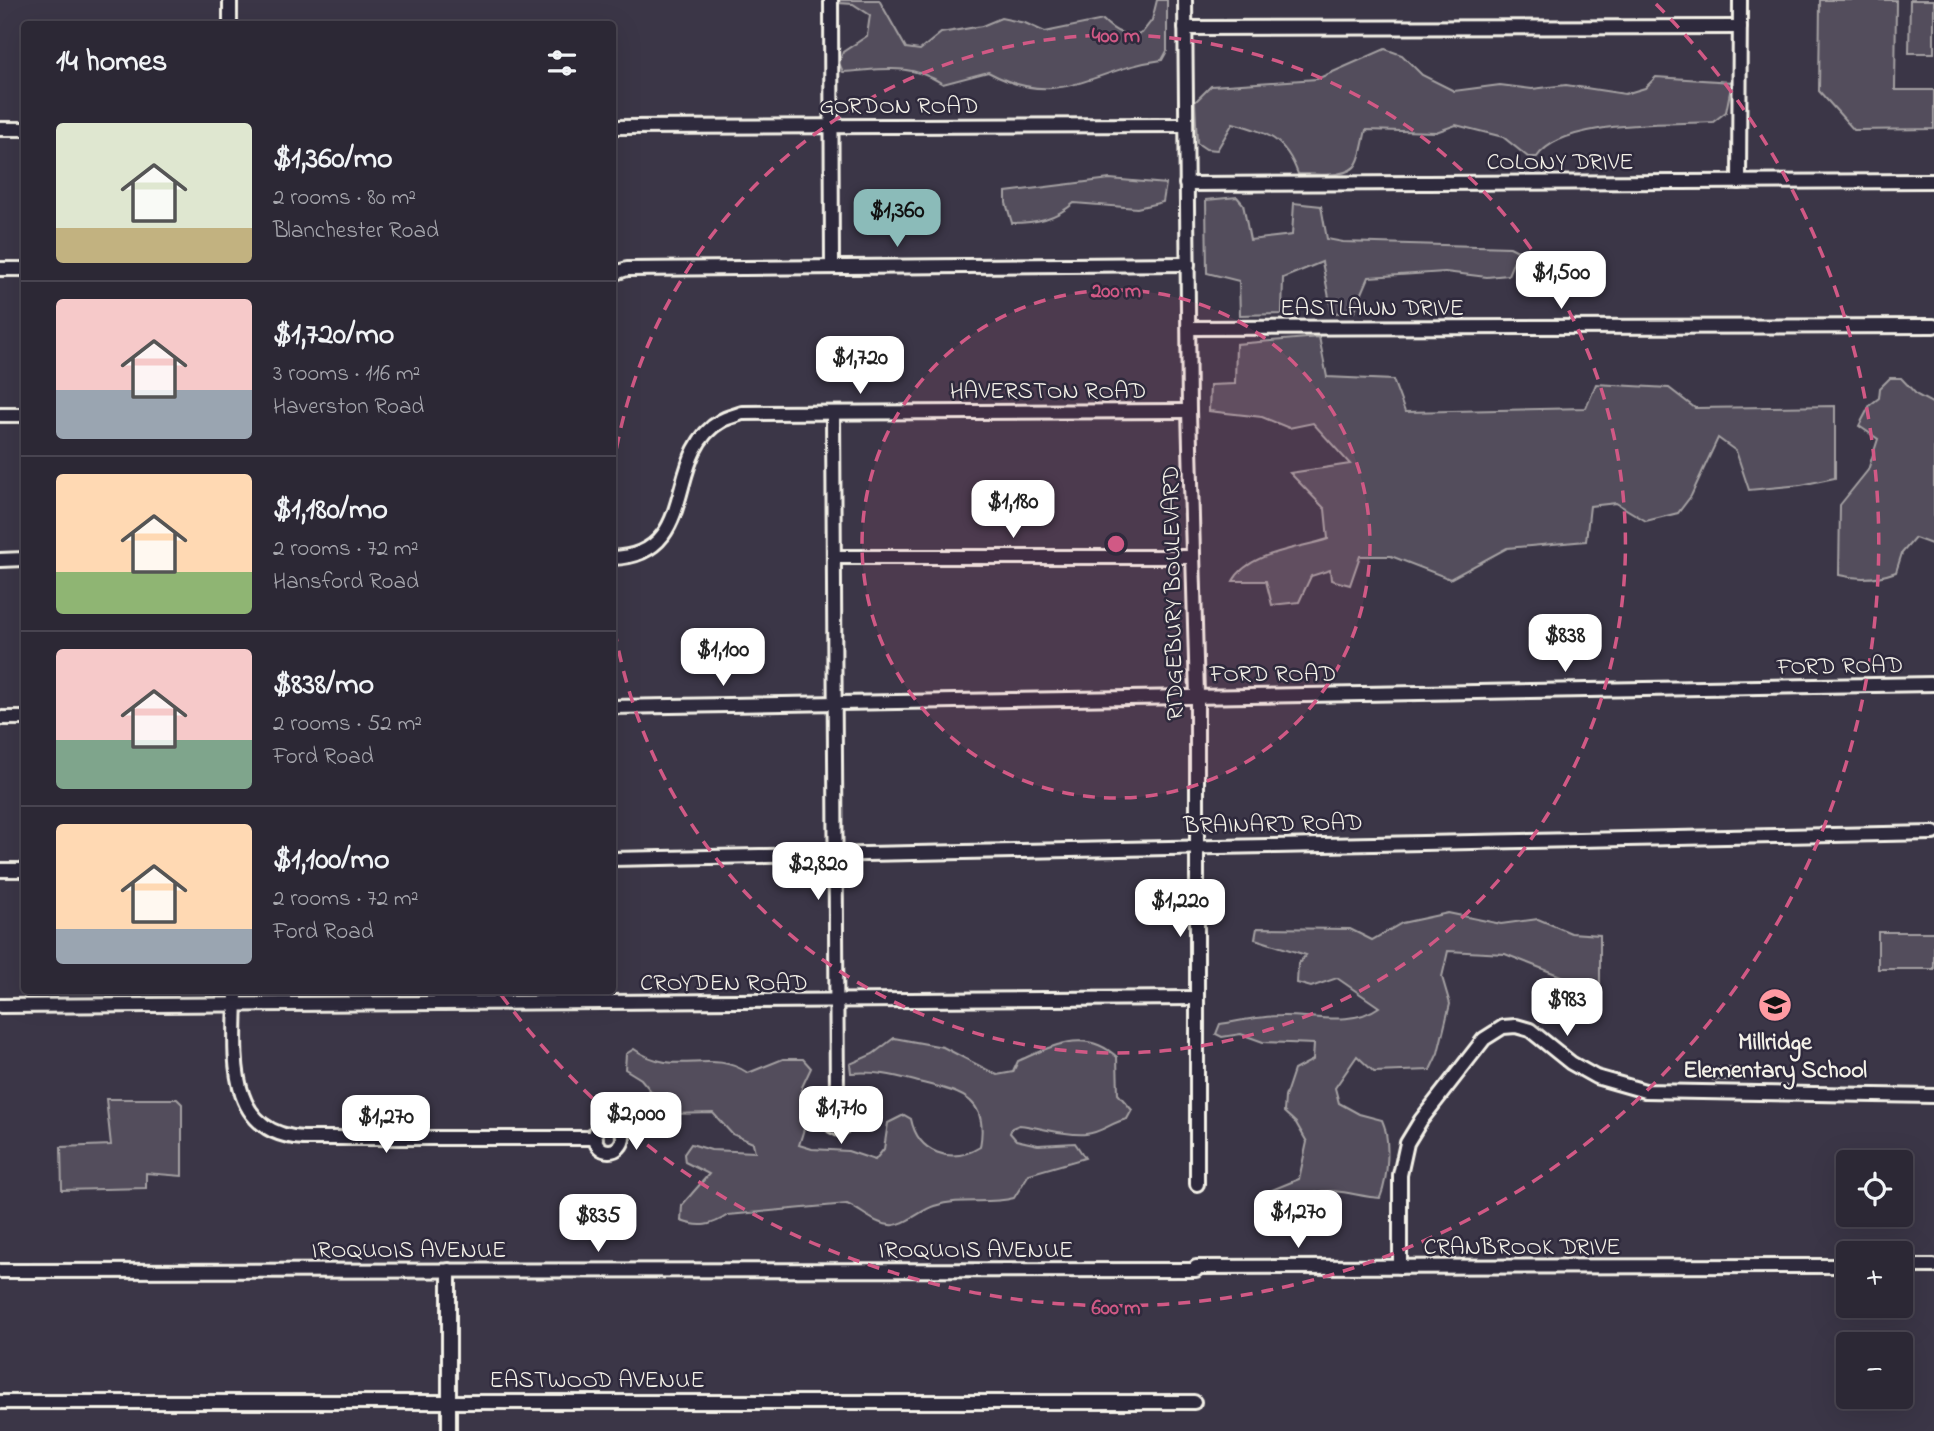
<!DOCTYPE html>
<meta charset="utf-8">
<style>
:root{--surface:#2c2835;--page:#383441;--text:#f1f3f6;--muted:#a6a6ad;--line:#484450;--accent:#8bbbb9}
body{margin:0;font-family:"Indie Flower",sans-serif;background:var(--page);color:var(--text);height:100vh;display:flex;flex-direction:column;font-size:26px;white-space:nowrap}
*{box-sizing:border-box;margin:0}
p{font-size:23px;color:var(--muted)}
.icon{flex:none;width:38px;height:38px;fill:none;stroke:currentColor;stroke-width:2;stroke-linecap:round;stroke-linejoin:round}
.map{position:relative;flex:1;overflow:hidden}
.side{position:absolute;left:21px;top:21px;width:595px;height:973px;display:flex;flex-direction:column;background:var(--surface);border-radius:7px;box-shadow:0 7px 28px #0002,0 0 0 2px var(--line)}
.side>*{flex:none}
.tools{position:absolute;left:1836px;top:1150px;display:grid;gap:14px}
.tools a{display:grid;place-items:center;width:77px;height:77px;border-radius:7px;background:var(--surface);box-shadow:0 7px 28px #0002,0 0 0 2px var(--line);font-size:35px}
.price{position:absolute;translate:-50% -60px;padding:0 16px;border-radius:14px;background:#fff;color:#222;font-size:23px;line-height:46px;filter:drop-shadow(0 2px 4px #0008)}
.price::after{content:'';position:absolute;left:50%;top:42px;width:21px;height:16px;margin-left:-10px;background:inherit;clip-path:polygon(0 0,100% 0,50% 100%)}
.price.active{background:var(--accent);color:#111}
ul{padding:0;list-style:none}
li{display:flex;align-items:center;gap:21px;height:175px;padding:0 35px}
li+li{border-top:2px solid var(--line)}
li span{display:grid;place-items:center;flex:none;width:196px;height:140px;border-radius:7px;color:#555}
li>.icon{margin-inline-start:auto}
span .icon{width:84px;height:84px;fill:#fffc;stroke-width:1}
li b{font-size:30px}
h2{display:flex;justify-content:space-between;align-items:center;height:84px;padding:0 35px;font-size:30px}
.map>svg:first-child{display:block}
.green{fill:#534e5c;stroke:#a4a0a2;stroke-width:2}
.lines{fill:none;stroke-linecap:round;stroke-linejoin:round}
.minor-casing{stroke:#f4f1e8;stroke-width:18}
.minor{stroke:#2f2a3d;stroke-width:12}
.ring{fill:none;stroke:#d15985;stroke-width:3.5;stroke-dasharray:12 9}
.labels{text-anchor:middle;stroke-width:5;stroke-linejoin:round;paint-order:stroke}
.street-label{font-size:24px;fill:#f4f1e8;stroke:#2f2a3d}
.poi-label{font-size:24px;font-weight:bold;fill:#f4f1e8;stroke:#2f2a3d}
.centre{fill:#d15985;stroke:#2f2a3d;stroke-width:3.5}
.ring-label{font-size:21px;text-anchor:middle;font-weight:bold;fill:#d15985;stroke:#2f2a3d;stroke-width:5;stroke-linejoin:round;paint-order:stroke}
</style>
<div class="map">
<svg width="1934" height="1431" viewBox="0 0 1934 1431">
<rect width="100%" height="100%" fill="#3b3647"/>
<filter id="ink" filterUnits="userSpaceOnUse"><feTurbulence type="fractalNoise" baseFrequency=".0143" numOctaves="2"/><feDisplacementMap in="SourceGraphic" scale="14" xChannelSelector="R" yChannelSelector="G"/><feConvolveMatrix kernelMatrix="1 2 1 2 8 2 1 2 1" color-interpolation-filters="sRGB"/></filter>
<g filter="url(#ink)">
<!-- green -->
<g class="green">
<path d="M 840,0 L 879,0 L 906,48 L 920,50 L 941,33 L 982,26 L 1001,18 L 1025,23 L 1045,32 L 1103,20 C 1116,33 1124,36 1142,33 L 1152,20 L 1157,0 L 1167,0 L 1167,51 L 1162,60 C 1091,69 1060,111 988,72 L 943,84 C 908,62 881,70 843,72 L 839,63 L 843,52 L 867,36 L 870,15 L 853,4 L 839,3 Z"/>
<path d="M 1820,0 L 1896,0 L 1895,90 L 1934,90 L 1934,129 L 1854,130 L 1819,91 Z"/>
<path d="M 1910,0 L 1934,0 L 1934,53 L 1909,53 Z"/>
<path d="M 1385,49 L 1402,55 L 1422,75 L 1454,91 L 1500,85 L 1532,89 L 1566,85 L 1625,94 L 1645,88 L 1656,77 L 1732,82 L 1726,112 L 1713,122 C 1670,125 1562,119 1537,157 L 1528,157 L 1503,137 L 1456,125 L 1436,132 L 1366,130 C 1363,141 1362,154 1357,163 C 1350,179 1313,174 1298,174 C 1285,138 1268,133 1233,123 L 1217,150 L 1206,149 L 1197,143 L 1195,102 L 1211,86 L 1317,79 Z"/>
<path d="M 1110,179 L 1166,184 L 1163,202 L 1137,208 L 1074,203 C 1055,219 1036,223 1012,223 L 1006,203 L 1006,192 Z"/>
<path d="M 1237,197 L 1243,204 L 1250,240 L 1292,235 L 1294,203 L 1321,206 L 1327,239 L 1343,242 L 1510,247 L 1518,251 L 1508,275 L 1487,277 L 1445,272 L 1369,277 L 1354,312 L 1332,313 L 1322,262 L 1283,278 L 1282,314 L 1240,315 L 1239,281 L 1207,273 L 1206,200 Z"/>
<path d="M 1319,337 L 1327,377 L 1393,380 L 1405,412 L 1586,408 L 1596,384 L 1669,388 L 1695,408 L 1835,406 L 1835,478 L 1801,485 L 1749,490 L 1736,451 L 1718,438 L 1691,496 L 1678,513 L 1646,521 L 1616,503 L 1590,506 L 1586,541 L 1507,548 L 1450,579 L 1391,556 L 1360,556 L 1350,585 L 1331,580 L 1330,570 L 1311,576 L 1299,602 L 1272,605 L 1266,581 L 1233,581 C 1249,552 1298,549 1328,539 L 1325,509 L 1290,473 L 1350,464 L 1313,423 L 1289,428 L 1262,417 L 1209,411 L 1210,385 L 1235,384 L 1236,344 Z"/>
<path d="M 1890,378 L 1901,378 L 1917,395 L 1934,404 L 1934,545 L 1915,538 L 1902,553 L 1896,572 C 1877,579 1859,580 1839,575 L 1840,505 L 1868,470 L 1878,439 L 1859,426 L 1870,405 L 1879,398 L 1880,388 Z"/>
<path d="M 1448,913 L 1501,924 L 1538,919 L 1571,933 L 1600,935 L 1600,996 L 1576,982 L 1505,954 L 1448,951 L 1442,977 L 1450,1004 L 1438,1053 L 1430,1070 L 1374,1072 L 1357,1056 L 1335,1088 L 1339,1103 L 1359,1114 L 1382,1120 C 1391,1139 1388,1178 1380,1198 C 1358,1197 1336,1187 1315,1193 C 1295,1199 1284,1212 1262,1205 L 1267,1192 L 1299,1179 L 1307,1142 L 1296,1123 L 1284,1112 L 1285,1097 L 1294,1070 L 1313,1060 L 1314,1044 L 1263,1042 L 1241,1034 L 1222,1037 L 1216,1034 L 1220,1024 C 1240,1021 1261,1016 1281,1016 C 1313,1015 1351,1027 1379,1007 L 1337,978 L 1311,987 L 1297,983 L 1298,964 L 1306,955 L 1255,939 L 1257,928 L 1350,929 L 1372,940 L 1402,923 Z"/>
<rect x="1878" y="932" width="56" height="37"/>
<path d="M 894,1038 L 943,1047 L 997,1075 L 1013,1072 L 1018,1061 C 1053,1046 1085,1027 1117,1057 L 1118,1094 L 1132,1110 L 1127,1119 C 1112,1122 1101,1133 1086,1134 C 1064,1136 1041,1127 1019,1125 L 1012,1128 L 1010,1133 L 1016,1140 L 1038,1145 L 1075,1143 L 1085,1158 L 1029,1174 L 1014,1198 C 987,1205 962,1197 934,1206 C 921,1210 903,1227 890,1225 C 874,1224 861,1210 847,1204 L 728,1215 C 711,1226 700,1228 681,1221 L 682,1205 L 709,1174 L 685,1162 L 684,1154 L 691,1144 L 711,1150 L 755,1152 L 753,1143 L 732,1134 L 713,1113 L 670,1114 L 641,1079 L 625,1069 L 626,1054 L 634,1049 C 676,1079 710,1047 748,1073 L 783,1059 L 803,1059 L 811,1068 L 802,1087 L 801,1110 L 808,1116 L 799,1145 L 812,1149 L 848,1151 L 875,1160 L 884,1149 L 888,1123 L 904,1115 L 911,1119 C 918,1153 951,1165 980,1147 C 990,1094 956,1092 915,1081 C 892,1075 875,1071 851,1073 L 850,1064 L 873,1054 Z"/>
<rect x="1713" y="1068" width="21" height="12"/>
<path d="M 106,1099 L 177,1099 L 182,1104 L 182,1176 L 146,1173 L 146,1188 L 62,1190 L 61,1147 L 111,1145 Z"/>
</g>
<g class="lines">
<!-- minor casing -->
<g class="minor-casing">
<g id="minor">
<path d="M 831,0 L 832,267"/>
<path d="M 1185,0 L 1189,411 L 1197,695 L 1197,1184"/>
<path d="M 230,24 L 230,0"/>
<path d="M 1185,28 L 1740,27"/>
<path d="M 612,127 L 1185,125"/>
<path d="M 0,129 L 24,129"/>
<path d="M 1739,182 L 1740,0"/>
<path d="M 1186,184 L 1934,181"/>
<path d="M 0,269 L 24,269"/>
<path d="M 612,274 L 627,269 L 1188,264"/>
<path d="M 1189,328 L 1934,326"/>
<path d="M 833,413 L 837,1100 L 831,1118 L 833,1126 L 839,1129 L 844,1126 L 845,1113 L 837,1100"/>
<path d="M 0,415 L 24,415"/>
<path d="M 834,557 L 1193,557"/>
<path d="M 612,558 C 702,555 662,454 721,421 C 727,417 735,416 742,413 L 1189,411"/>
<path d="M 0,560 L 24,559"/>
<path d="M 612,707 L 1934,684"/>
<path d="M 0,718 L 24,718"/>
<path d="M 612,859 L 1934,833"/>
<path d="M 0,870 L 24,870"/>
<path d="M 236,990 C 236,1048 222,1133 303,1138 L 596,1138"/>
<path d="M 0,1006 L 1197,998"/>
<circle cx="609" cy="1137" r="14"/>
<path d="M 1900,1266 L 1934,1266"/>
<path d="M 1196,1267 L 1848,1266"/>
<path d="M 1400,1267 L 1400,1175 L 1407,1143 L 1421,1120 L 1484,1039 L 1503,1027 L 1516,1026 L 1530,1030 L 1571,1063 L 1596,1077 L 1645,1091 L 1934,1096"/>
<path d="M 449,1270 L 449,1431"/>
<path d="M 0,1271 L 1196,1270"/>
<path d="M 0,1402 L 1194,1402"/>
</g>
</g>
<!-- minor -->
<use href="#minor" class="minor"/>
</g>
</g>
<!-- distance rings -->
<circle cx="1116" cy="544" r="254" fill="#d15985" fill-opacity=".12"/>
<g class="ring">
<circle cx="1116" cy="544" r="254"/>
<path d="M613 469A509 509 0 1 1 613 619"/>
<path d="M1656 4A763 763 0 1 1 499 992"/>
</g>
<!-- icons -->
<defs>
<g id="school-disc" transform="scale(1.75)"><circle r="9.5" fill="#ff9aa2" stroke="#2f2a3d"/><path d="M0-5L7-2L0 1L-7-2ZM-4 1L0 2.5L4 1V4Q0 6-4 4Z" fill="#111"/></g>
</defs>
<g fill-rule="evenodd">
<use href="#school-disc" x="1775" y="1005"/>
</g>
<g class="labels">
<!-- street labels -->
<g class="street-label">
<text x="899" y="113">GORDON ROAD</text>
<text x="1560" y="169">COLONY DRIVE</text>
<text x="1372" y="315">EASTLAWN DRIVE</text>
<text x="1048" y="398">HAVERSTON ROAD</text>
<text transform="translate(1172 593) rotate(-91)" y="8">RIDGEBURY BOULEVARD</text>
<text transform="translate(1840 665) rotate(-1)" y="8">FORD ROAD</text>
<text x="1273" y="681">FORD ROAD</text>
<text transform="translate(1273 823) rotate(-1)" y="8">BRAINARD ROAD</text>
<text x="724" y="990">CROYDEN ROAD</text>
<text x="1522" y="1254">CRANBROOK DRIVE</text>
<text x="409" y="1257">IROQUOIS AVENUE</text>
<text x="976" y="1257">IROQUOIS AVENUE</text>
<text x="597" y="1387">EASTWOOD AVENUE</text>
</g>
<!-- poi labels -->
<g class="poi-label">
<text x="1775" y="1049">Millridge<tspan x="1775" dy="28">Elementary School</tspan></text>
</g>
</g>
<circle cx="1116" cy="544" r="10" class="centre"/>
<g class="ring-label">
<text x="1116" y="42">400 m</text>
<text x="1116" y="297">200 m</text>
<text x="1116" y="1314">600 m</text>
</g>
</svg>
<div class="tools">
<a><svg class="icon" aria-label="locate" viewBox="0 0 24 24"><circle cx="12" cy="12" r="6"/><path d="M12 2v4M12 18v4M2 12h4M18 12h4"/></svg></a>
<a>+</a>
<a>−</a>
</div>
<b class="price active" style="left:897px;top:249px">$1,360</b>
<b class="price" style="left:1561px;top:311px">$1,500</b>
<b class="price" style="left:860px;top:396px">$1,720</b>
<b class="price" style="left:1013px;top:540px">$1,180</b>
<b class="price" style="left:1565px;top:674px">$838</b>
<b class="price" style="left:723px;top:688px">$1,100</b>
<b class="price" style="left:818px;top:902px">$2,820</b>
<b class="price" style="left:1180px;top:939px">$1,220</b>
<b class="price" style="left:1567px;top:1038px">$983</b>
<b class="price" style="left:841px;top:1146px">$1,710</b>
<b class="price" style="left:636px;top:1152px">$2,000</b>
<b class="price" style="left:386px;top:1155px">$1,270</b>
<b class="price" style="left:1298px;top:1250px">$1,270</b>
<b class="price" style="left:598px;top:1254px">$835</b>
<section class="side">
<h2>14 homes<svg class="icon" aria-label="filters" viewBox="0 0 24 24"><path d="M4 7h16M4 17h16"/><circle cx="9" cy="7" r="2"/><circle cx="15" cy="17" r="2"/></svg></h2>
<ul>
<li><span style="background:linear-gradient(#dfe7d0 75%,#c2b280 0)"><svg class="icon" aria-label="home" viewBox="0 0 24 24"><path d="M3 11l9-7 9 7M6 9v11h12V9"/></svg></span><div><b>$1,360/mo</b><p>2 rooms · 80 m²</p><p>Blanchester Road</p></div></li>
<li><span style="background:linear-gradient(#f6c9c9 65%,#9aa5b1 0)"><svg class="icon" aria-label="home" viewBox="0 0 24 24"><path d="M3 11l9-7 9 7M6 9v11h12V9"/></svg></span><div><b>$1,720/mo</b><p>3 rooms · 116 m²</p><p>Haverston Road</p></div></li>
<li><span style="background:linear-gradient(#ffd9b3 70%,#8fb573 0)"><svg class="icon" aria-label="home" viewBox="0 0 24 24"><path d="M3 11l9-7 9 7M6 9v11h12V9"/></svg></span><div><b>$1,180/mo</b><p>2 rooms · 72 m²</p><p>Hansford Road</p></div></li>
<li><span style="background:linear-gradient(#f6c9c9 65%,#7fa58c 0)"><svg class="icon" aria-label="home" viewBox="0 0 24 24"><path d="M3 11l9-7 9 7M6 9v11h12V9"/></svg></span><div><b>$838/mo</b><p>2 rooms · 52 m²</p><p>Ford Road</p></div></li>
<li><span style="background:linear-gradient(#ffd9b3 75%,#9aa5b1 0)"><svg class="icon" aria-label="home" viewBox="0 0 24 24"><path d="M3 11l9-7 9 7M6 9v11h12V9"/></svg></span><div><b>$1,100/mo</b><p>2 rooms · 72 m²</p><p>Ford Road</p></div></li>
</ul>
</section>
</div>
